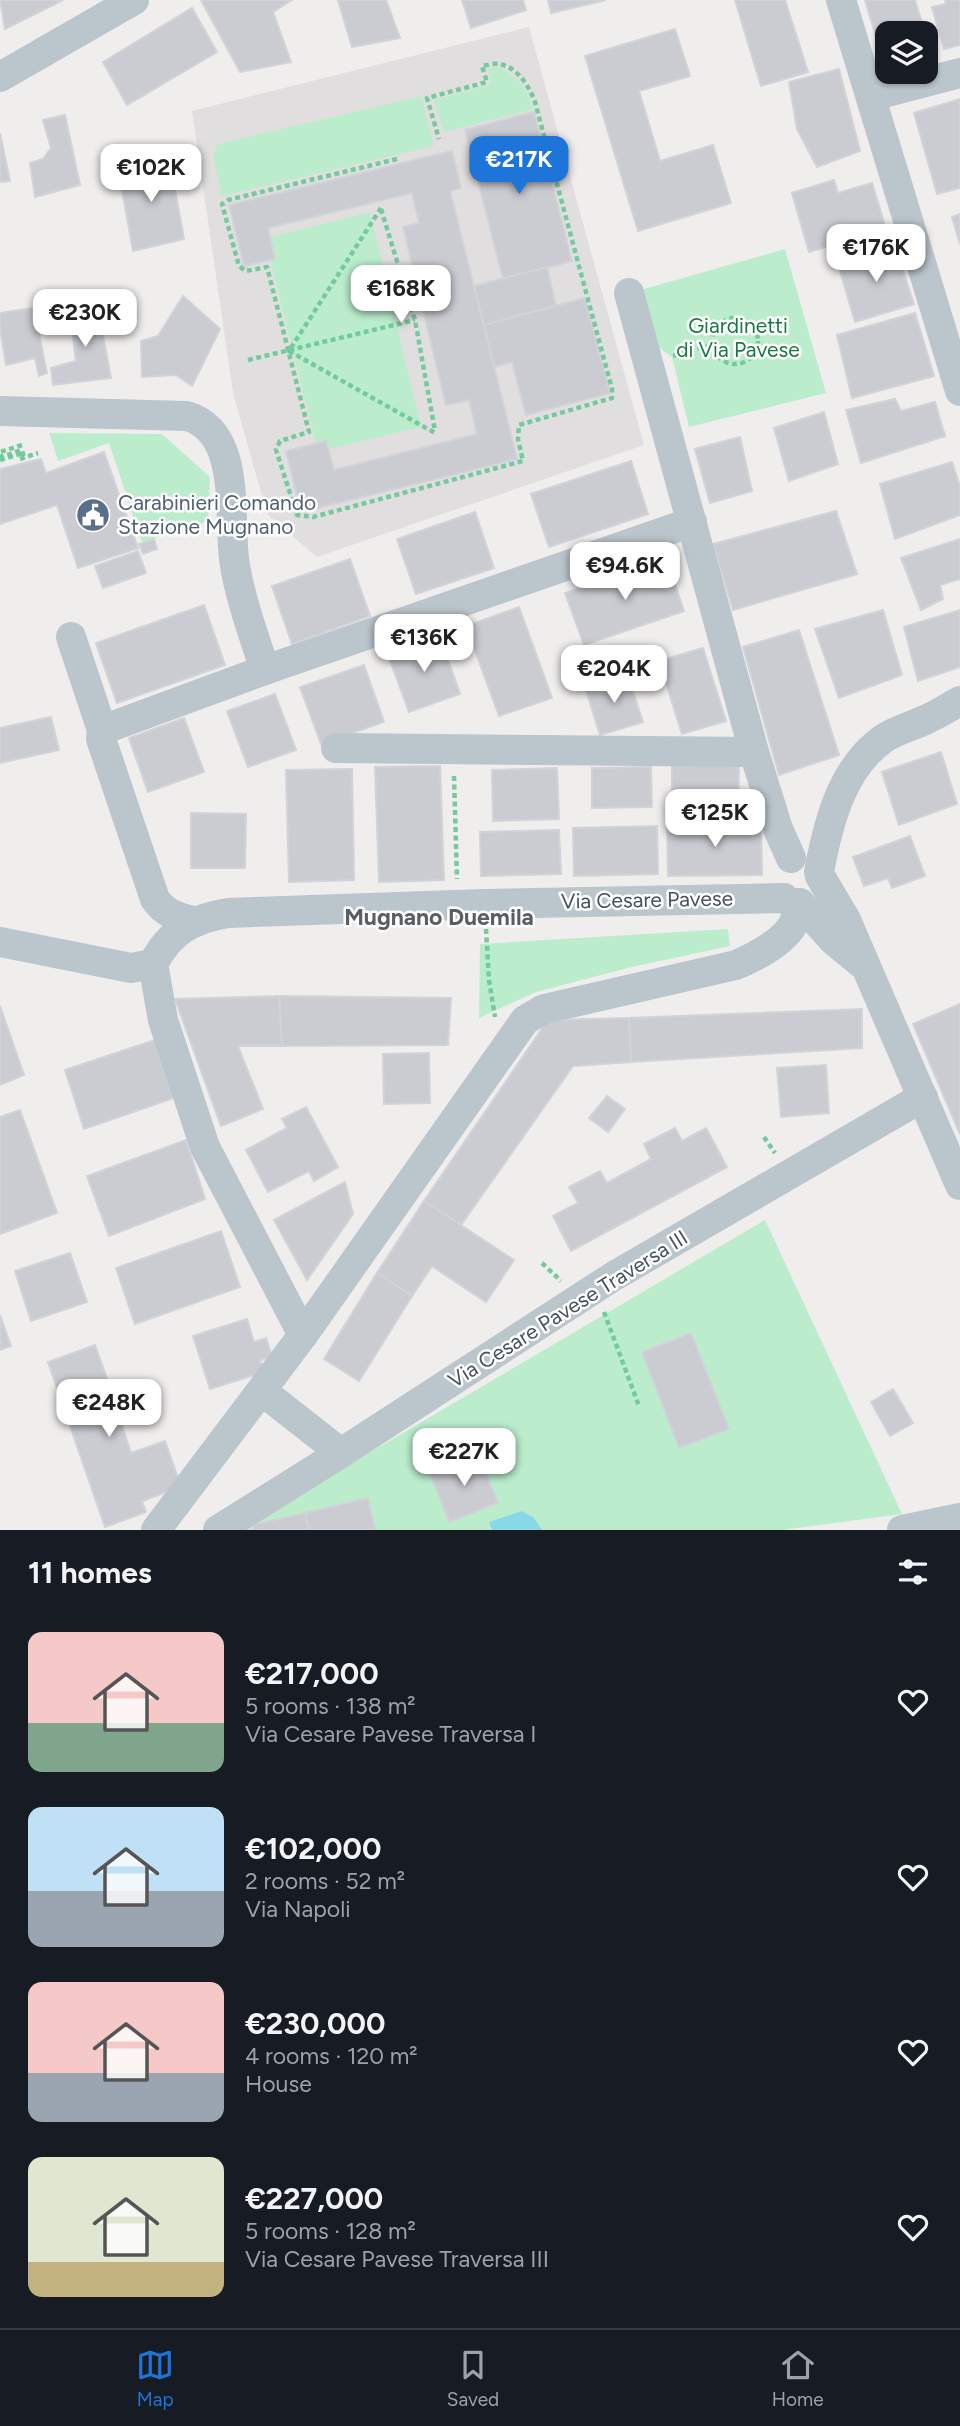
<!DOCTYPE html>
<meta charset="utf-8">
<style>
:root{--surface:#171b24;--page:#20242c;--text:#f1f3f6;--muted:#9ea1a6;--line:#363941;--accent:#1d75d9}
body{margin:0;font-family:Figtree,sans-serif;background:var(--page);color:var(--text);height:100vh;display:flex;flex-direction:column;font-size:26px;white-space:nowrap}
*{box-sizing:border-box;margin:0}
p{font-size:23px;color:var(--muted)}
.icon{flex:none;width:38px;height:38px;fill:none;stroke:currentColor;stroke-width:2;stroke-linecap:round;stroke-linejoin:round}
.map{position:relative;height:1530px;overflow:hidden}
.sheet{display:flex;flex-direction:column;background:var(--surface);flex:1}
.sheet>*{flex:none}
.controls{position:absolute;left:875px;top:21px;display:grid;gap:14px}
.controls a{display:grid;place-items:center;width:63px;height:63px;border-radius:14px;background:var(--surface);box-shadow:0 2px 5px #0004;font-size:35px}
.price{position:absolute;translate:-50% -60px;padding:0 16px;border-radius:14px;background:#fff;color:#222;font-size:23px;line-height:46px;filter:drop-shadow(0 2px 4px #0008)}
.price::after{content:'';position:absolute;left:50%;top:42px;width:21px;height:16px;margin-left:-10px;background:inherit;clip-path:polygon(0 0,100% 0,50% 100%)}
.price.on{background:var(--accent);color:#fff}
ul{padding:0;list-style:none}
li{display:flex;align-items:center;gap:21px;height:175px;padding:0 28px}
li span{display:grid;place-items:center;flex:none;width:196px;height:140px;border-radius:14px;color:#555}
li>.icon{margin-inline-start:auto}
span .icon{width:84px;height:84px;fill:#fffc;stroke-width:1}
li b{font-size:30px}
h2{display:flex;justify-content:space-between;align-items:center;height:84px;padding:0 28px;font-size:30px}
.tab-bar{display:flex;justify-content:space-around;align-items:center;height:98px;border-top:2px solid var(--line);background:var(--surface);font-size:19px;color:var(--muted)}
.tab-bar a{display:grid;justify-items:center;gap:4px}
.tab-bar .on{color:var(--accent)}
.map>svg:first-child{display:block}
.education{fill:#e1dedf}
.green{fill:#bbedcd}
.water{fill:#89d8e9}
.building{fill:#caccd2;stroke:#d1d3d8;stroke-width:2}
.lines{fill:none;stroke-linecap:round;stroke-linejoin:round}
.path{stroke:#74ca9d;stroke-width:4.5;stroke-dasharray:5 3.5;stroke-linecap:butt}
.minor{stroke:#bbc5cc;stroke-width:30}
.labels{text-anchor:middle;stroke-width:5;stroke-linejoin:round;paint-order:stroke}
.park-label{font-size:21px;fill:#197946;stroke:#fff}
.service-label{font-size:21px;fill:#4e5e75;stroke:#fff;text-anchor:start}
.street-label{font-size:21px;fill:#46515a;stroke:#fff}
.neighbourhood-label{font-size:23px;font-weight:bold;fill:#5a5e62;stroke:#fff}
</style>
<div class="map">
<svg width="960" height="1530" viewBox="0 0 960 1530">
<rect width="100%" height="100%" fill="#f0eded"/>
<!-- education -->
<path class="education" d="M 529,27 L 644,445 L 317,557 L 267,514 L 233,393 L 192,111 Z"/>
<!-- green -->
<g class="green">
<path d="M 498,67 C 521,79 525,86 534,109 L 444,132 L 434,100 L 491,84 L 488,68 Z"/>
<path d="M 421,96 L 434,146 L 221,196 L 213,154 L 218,144 Z"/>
<path d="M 370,212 L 421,427 L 318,452 L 265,238 Z"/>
<path d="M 785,249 L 826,393 L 689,427 L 672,357 L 651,342 L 637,291 Z"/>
<path d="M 49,433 L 162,434 L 210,477 L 208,521 L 142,542 L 109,443 L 58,461 Z"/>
<path d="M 728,929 L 730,946 L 632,967 L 536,992 L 479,1018 L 480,944 Z"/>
<path d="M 765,1220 L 902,1514 L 782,1530 L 238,1530 Z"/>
</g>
<!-- water -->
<path class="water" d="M 522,1511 L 534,1518 L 542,1530 L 492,1530 L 489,1522 Z"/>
<!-- building -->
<g class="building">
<path d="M 0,0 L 63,0 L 5,29 Z"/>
<path d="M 201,0 L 292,0 L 273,12 L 291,62 L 240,72 Z"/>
<path d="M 338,0 L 386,0 L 400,38 L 352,47 Z"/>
<path d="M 462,0 L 523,0 L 526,10 L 471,28 Z"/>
<path d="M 548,0 L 606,0 L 551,13 Z"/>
<path d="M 735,0 L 785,0 L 808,72 L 761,86 Z"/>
<path d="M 865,0 L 915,0 L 925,33 L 887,33 L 887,67 L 885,67 Z"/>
<path d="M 945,0 L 960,0 L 960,45 L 944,49 L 932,7 L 946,4 Z"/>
<path d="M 192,8 L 217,52 L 127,105 L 103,62 Z"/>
<path d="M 675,29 L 690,76 L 639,91 L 660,161 L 713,145 L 731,203 L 638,231 L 585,56 Z"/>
<path d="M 926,35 L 931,54 L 926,55 Z"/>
<path d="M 839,69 L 860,151 L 817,167 L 797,129 L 789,82 Z"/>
<path d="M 960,99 L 960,188 L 937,194 L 914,113 Z"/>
<path d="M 534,112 L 572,261 L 503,279 L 465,130 Z"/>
<path d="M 65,115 L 80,185 L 35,197 L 30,163 L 43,159 L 51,148 L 43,120 Z"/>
<path d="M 0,133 L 10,181 L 0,182 Z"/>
<path d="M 452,151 L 461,188 L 450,191 L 517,459 L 301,512 L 286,451 L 326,441 L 334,470 L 477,434 L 469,400 L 446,405 L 403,227 L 419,223 L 412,193 L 268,228 L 275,259 L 244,266 L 229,205 Z"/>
<path d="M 169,156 L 184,239 L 133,251 L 118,168 Z"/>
<path d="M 834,180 L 838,193 L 872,183 L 886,229 L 809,252 L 792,193 Z"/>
<path d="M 960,214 L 960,244 L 952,217 Z"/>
<path d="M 895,247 L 914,304 L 855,322 L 838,264 Z"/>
<path d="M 547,267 L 556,306 L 484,325 L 474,286 Z"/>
<path d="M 183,296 L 220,329 L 192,386 L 176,375 L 142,377 L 141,341 L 158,336 Z"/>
<path d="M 585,298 L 610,393 L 526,415 L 512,362 L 494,367 L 484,325 Z"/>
<path d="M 97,304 L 111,378 L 53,385 L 51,368 L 76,361 L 69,309 Z"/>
<path d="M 34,308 L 47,373 L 39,376 L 35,358 L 6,365 L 0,329 L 0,313 Z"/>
<path d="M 915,313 L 934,376 L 852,398 L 837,335 Z"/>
<path d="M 895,399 L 901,411 L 935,402 L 945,436 L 861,463 L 846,410 Z"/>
<path d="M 824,412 L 838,464 L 789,481 L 774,428 Z"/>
<path d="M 740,437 L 752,491 L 710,503 L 695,449 Z"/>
<path d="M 104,452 L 138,548 L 78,568 L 57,505 L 0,524 L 0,469 L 41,459 L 46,473 Z"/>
<path d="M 631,461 L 648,514 L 549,547 L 531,494 Z"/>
<path d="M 952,462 L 960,487 L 960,515 L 895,539 L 880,484 Z"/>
<path d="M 836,511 L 857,574 L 733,610 L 713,544 Z"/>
<path d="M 475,512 L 494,568 L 416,594 L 397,539 Z"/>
<path d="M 154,539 L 157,549 L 143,554 L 139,544 Z"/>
<path d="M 960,539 L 960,579 L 940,585 L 943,599 L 921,610 L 901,558 Z"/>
<path d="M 138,551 L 146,573 L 103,588 L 95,566 Z"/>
<path d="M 666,558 L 684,611 L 584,645 L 565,593 Z"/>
<path d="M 350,559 L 370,616 L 292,644 L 272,586 Z"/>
<path d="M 204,605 L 225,665 L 117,703 L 96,643 Z"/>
<path d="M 519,607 L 552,698 L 499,716 L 466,626 Z"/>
<path d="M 883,610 L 902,675 L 839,698 L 815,629 Z"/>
<path d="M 960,610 L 960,667 L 918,681 L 904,627 Z"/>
<path d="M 799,630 L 839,755 L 779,775 L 743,647 Z"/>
<path d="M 440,637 L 460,694 L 409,712 L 388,655 Z"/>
<path d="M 703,648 L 726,721 L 682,734 L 659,661 Z"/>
<path d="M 364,665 L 384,722 L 321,744 L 300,687 Z"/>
<path d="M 627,674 L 643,722 L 600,735 L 585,687 Z"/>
<path d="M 275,694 L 296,750 L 248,767 L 227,711 Z"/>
<path d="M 51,717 L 59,750 L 0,763 L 0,728 Z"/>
<path d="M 184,718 L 204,772 L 148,792 L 129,738 Z"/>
<path d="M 941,752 L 957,804 L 899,825 L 882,772 Z"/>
<path d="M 672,765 L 739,766 L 738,808 L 672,807 Z"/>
<path d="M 440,766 L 444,880 L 379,882 L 375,767 Z"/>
<path d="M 651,767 L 652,807 L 592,808 L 592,768 Z"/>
<path d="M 557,768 L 559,819 L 493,821 L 492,770 Z"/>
<path d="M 352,769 L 354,880 L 289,882 L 286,770 Z"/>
<path d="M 191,813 L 246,814 L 245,868 L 191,868 Z"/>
<path d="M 761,823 L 762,875 L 668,876 L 667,824 Z"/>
<path d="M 657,826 L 658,874 L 574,876 L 573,828 Z"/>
<path d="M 559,830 L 561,874 L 481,876 L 480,832 Z"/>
<path d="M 910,836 L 925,876 L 892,888 L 888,878 L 864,886 L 853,857 Z"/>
<path d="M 279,996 L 451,998 L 448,1045 L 282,1046 Z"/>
<path d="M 279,996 L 282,1046 L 238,1046 L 263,1109 L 221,1126 L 175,999 Z"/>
<path d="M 960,1004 L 960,1134 L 913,1024 Z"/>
<path d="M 0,1006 L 24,1075 L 0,1085 Z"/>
<path d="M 862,1009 L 862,1048 L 631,1062 L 629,1018 Z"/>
<path d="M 629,1018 L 631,1062 L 573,1066 L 461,1225 L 424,1201 L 548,1020 Z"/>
<path d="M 155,1040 L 174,1098 L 84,1129 L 65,1070 Z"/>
<path d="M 429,1053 L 430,1103 L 384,1104 L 383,1054 Z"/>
<path d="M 826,1065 L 829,1113 L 781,1117 L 777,1068 Z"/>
<path d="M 607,1096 L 625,1109 L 608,1132 L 589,1118 Z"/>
<path d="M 306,1107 L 338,1167 L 314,1181 L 309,1171 L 268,1192 L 246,1150 L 287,1128 L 282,1119 Z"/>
<path d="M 20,1110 L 57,1213 L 0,1234 L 0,1117 Z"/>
<path d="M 675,1128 L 682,1141 L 706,1128 L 727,1167 L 571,1251 L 553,1216 L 578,1203 L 569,1187 L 600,1171 L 607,1183 L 651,1159 L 644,1144 Z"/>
<path d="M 186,1140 L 205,1199 L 109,1236 L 87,1176 Z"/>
<path d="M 345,1182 L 353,1214 L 307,1280 L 274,1220 Z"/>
<path d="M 424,1201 L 514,1260 L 486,1302 L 432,1266 L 412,1296 L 377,1273 Z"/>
<path d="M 221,1231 L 240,1287 L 135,1324 L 116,1268 Z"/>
<path d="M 70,1253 L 87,1302 L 31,1321 L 15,1271 Z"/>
<path d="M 377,1273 L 412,1296 L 359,1381 L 324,1359 Z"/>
<path d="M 0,1315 L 11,1346 L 0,1350 Z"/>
<path d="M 247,1319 L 254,1342 L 266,1338 L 272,1357 L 260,1360 L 264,1372 L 210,1389 L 193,1336 Z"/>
<path d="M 691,1333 L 729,1429 L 679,1448 L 642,1352 Z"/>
<path d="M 95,1345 L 110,1387 L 124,1382 L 132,1405 L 117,1410 L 131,1453 L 165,1441 L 181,1487 L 142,1501 L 146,1512 L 105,1527 L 48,1362 Z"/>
<path d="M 893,1389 L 913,1423 L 890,1436 L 871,1402 Z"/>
<path d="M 478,1454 L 498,1503 L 449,1522 L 430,1473 Z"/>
<path d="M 368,1498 L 375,1530 L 309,1530 L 305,1513 Z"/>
<path d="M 305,1513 L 309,1530 L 254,1530 L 252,1525 Z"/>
</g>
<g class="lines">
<!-- path -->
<g class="path">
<path d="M 397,159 L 228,200 L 222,204 L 239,266 L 246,271 L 267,267 L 309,432 L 280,441 L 276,450 L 297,515 L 313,517 L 523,461 L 518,439 L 519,425 L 612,398 L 612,389 L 535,102 C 529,86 518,68 500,64 C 495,63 487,65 482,66 L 487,82 L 427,98 L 439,139"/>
<path d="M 381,208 L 289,351 L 435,433"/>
<path d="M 381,209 L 415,320 L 435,431"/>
<circle cx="735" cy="341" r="23"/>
<path d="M 756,333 L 783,326"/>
<path d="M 673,356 L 712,345"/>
<path d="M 248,360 L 415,320"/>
<path d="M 22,445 L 0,452 L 2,457 L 22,450 L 24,458"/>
<path d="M 20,459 L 38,453"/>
<path d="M 0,460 L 23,453"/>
<path d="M 454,776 L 457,879"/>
<path d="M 486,929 L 489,980 L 495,1017"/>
<path d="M 764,1137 L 775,1153"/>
<path d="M 542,1263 L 561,1281"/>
<path d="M 604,1312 L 639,1406"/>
</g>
<!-- minor -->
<g class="minor">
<path d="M 841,0 L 960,391"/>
<path d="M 0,77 L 134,0"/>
<path d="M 872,96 L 960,73"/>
<path d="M 629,293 L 754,752 L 778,829 L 791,858"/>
<path d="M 0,411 L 187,416 C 244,433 227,520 235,566 C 241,601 254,636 265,670"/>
<path d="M 71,637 L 102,730"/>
<path d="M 336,748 L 754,752"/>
<path d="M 819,872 C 828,824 841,769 883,739 C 896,730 913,726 927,719 C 939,714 949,707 960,701"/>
<path d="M 820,876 L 846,920 L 960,1185"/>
<path d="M 800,903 L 833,940 L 862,964"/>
<path d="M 196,922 C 178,917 165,914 155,899 L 101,739 L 102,730 L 265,670 L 692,522"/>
<path d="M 0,942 L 131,968 L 153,964"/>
<path d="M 153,964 C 170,931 192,919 228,913 L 484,904 L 784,898"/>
<path d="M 153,964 L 163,1020 L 205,1147 L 303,1335"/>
<path d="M 262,1391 L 341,1453"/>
<path d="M 156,1530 L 303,1335 L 525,1020 L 544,1009 L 736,965 C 755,957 788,940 795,920 C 796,915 796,908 797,903"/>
<path d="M 218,1530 L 341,1453 L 614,1276 L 923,1097"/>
<path d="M 902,1530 L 960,1518"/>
</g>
</g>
<!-- icons -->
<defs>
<g id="civic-disc" transform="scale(1.75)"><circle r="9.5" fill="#5c6f8a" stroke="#fff"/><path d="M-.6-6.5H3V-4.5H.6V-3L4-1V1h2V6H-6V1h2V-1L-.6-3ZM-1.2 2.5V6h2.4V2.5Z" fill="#fff"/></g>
</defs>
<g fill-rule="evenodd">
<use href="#civic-disc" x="93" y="515"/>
</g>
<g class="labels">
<!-- park labels -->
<g class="park-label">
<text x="738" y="333">Giardinetti<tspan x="738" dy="24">di Via Pavese</tspan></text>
</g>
<!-- service labels -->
<g class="service-label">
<text x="118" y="510">Carabinieri Comando<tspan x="118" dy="24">Stazione Mugnano</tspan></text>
</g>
<!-- street labels -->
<g class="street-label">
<text transform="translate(647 900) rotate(-1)" y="7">Via Cesare Pavese</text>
<text transform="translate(568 1309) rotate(-32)" y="7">Via Cesare Pavese Traversa III</text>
</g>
<!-- neighbourhood labels -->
<g class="neighbourhood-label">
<text x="439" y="925">Mugnano Duemila</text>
</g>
</g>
</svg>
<div class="controls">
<a><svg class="icon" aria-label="layers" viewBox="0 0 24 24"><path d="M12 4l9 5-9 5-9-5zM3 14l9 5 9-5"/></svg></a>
</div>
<b class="price on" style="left:519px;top:196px">€217K</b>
<b class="price" style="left:151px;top:204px">€102K</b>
<b class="price" style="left:876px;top:284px">€176K</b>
<b class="price" style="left:401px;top:325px">€168K</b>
<b class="price" style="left:85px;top:349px">€230K</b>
<b class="price" style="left:625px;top:602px">€94.6K</b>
<b class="price" style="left:424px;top:674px">€136K</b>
<b class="price" style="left:614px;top:705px">€204K</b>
<b class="price" style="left:715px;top:849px">€125K</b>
<b class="price" style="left:109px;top:1439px">€248K</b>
<b class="price" style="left:464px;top:1488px">€227K</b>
</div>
<section class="sheet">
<h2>11 homes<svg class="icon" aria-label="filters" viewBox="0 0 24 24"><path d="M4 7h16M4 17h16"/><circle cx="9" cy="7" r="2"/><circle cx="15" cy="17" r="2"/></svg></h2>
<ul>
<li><span style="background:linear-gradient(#f6c9c9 65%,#7fa58c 0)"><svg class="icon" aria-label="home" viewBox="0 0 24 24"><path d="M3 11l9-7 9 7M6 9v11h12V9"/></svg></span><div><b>€217,000</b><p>5 rooms · 138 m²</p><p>Via Cesare Pavese Traversa I</p></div><svg class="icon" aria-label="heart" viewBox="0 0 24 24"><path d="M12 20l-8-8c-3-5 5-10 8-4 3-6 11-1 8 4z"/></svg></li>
<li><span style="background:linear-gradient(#bfe0f5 60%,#9aa5b1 0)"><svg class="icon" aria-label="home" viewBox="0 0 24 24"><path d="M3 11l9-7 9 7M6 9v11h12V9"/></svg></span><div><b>€102,000</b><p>2 rooms · 52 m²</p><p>Via Napoli</p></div><svg class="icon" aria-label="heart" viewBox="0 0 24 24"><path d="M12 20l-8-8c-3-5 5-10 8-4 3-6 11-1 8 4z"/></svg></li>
<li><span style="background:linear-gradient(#f6c9c9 65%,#9aa5b1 0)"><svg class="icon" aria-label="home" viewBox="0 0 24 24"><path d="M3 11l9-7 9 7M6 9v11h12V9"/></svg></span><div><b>€230,000</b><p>4 rooms · 120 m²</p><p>House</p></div><svg class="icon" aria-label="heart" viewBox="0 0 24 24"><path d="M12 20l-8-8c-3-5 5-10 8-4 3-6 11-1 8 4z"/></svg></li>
<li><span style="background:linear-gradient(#dfe7d0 75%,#c2b280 0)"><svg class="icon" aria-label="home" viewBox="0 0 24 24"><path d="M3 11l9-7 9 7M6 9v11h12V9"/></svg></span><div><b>€227,000</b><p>5 rooms · 128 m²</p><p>Via Cesare Pavese Traversa III</p></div><svg class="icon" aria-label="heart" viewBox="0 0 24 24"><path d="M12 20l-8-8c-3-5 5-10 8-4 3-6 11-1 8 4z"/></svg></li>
</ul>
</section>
<nav class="tab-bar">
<a class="on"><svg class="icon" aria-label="map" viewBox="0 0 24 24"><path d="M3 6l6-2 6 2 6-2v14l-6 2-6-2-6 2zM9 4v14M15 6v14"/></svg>Map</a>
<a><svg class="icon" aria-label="saved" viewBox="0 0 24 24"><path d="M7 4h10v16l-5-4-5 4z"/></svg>Saved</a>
<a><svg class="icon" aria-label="home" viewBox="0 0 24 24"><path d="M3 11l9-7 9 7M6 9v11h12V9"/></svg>Home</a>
</nav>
